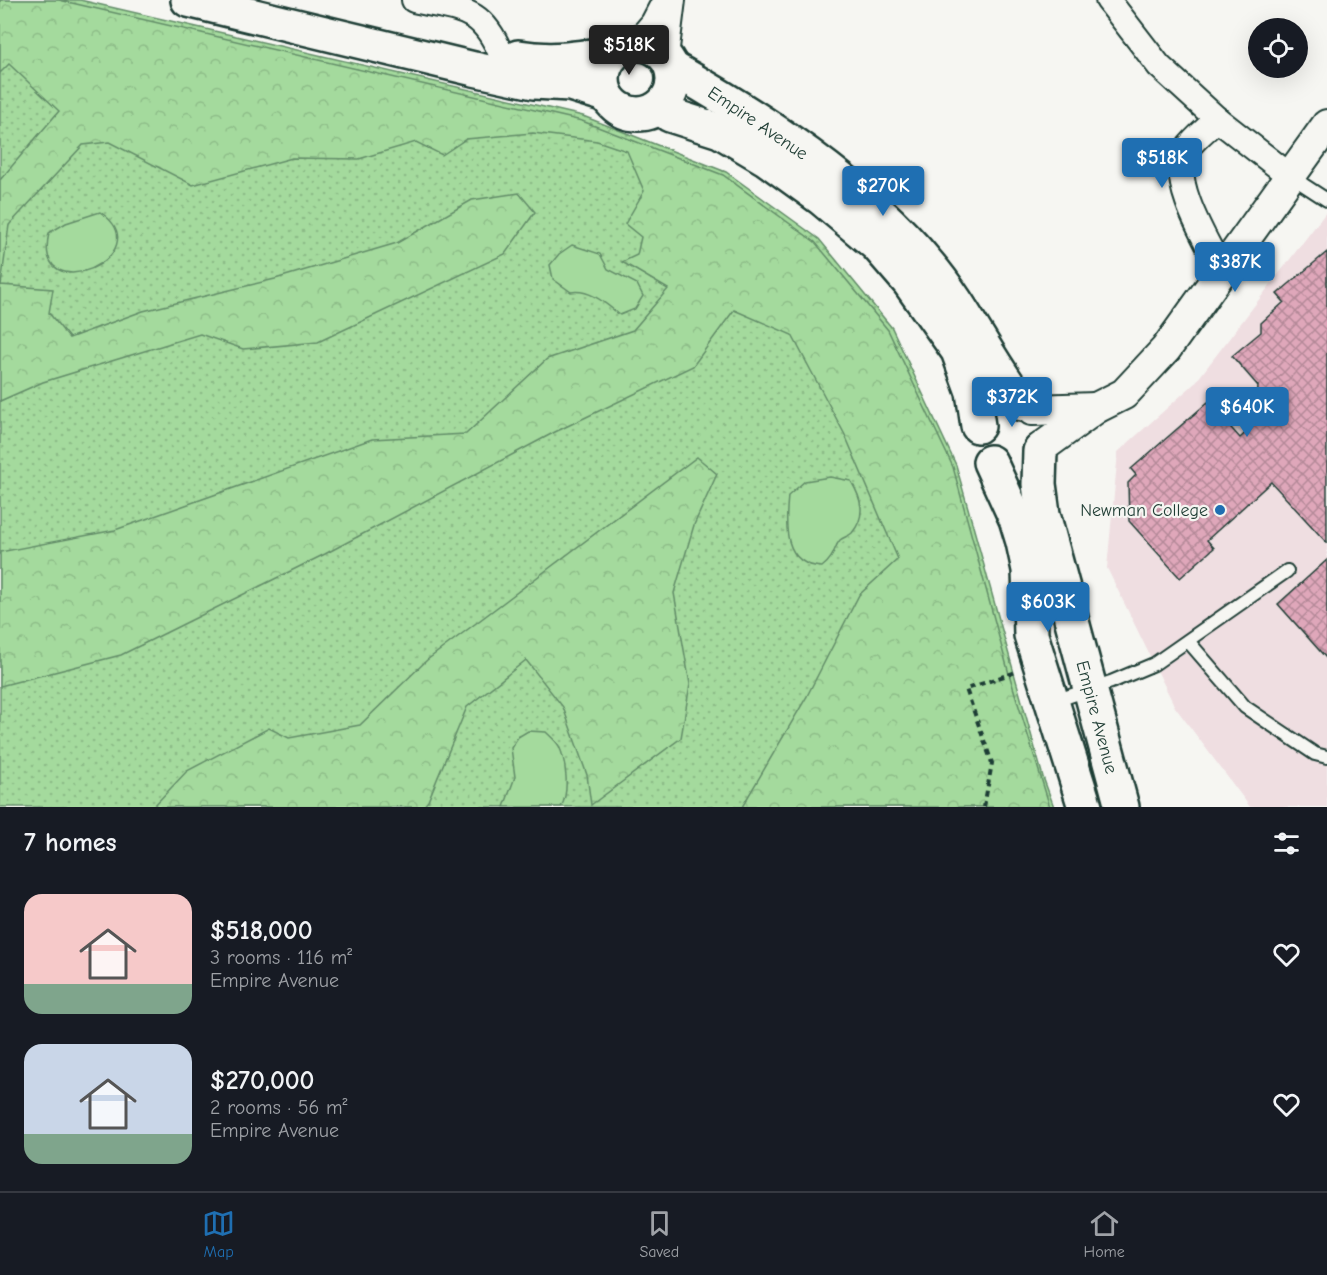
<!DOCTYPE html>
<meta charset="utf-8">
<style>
:root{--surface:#171b24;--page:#242831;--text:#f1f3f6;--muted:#9ea1a6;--line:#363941;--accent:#1f6fb2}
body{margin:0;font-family:"Comic Neue",sans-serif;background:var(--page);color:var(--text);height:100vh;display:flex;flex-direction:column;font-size:22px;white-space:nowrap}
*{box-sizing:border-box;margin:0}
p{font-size:20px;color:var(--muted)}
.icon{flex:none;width:33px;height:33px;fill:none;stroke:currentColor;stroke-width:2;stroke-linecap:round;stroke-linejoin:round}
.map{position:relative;height:807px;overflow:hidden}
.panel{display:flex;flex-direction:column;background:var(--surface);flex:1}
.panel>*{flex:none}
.buttons{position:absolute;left:1248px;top:18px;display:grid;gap:12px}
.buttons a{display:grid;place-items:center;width:60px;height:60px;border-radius:50%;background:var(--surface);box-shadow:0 6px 24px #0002;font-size:30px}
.price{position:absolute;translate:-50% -51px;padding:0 14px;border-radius:6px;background:var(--accent);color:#fff;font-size:20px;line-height:39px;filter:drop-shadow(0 2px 3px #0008)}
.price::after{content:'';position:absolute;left:50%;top:36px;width:18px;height:14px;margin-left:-9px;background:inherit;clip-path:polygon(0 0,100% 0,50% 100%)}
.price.selected{background:#222;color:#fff}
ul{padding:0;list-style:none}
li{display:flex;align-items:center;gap:18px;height:150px;padding:0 24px}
li span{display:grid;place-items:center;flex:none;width:168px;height:120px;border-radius:18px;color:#555}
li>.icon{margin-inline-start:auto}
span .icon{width:72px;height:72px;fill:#fffc;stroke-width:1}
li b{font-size:26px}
h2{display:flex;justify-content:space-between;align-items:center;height:72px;padding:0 24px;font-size:26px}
.tab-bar{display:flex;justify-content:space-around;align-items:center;height:84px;border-top:2px solid var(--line);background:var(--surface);font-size:16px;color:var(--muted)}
.tab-bar a{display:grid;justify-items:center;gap:3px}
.tab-bar .selected{color:var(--accent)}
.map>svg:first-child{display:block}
.built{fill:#efdee1}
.grass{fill:url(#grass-dots);stroke:#628c68;stroke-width:1.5}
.forest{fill:url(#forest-crowns);stroke:#628c68;stroke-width:1.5}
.pitch{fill:#a4da9d;stroke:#628c68;stroke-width:1.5}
.building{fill:url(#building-cross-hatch);stroke:#1f3d34;stroke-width:1.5}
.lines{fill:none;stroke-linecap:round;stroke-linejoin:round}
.service-casing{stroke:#1f3d34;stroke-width:16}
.minor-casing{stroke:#1f3d34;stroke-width:28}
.tertiary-casing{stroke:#1f3d34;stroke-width:34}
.secondary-casing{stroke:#1f3d34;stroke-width:38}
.path{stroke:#1f3d34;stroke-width:4;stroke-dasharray:6 4.5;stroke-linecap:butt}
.service{stroke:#f6f6f2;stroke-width:12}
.minor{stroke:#f6f6f2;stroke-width:24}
.tertiary{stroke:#f6f6f2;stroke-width:30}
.secondary{stroke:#f6f6f2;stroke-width:33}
.poi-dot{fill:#1f6fb2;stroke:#f6f6f2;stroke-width:2}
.labels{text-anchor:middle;stroke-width:4.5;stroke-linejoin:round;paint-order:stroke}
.street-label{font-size:18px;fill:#1f3d34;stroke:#f6f6f2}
.poi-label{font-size:18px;fill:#1f3d34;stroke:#f6f6f2;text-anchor:end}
</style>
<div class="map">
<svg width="1327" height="807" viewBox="0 0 1327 807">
<defs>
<pattern id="grass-dots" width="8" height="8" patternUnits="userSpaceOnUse" patternTransform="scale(1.5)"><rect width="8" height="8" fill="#a4da9d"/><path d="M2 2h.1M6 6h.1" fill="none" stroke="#8dbc88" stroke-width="1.8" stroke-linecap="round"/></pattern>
<pattern id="forest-crowns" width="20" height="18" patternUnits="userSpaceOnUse" patternTransform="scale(1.5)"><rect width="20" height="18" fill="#a4da9d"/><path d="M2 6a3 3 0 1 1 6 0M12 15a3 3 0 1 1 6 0" fill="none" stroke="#8dbc88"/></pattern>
<pattern id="building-cross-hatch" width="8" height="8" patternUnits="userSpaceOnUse" patternTransform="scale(1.5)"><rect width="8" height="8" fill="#dfa7ba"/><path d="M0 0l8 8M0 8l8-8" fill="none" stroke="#b48998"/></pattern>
</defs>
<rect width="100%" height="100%" fill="#f6f6f2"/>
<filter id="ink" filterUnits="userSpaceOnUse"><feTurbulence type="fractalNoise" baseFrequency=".0167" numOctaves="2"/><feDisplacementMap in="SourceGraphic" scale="12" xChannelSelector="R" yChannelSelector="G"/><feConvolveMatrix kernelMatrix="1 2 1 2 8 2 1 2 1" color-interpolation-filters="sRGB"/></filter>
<g filter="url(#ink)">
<!-- built -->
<path class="built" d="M 1327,211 L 1327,807 L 1250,807 L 1175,707 L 1107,568 L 1118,452 L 1195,383 Z"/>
<!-- grass -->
<path class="grass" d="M 0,0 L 80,0 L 583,116 L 726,172 L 819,239 L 892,328 L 956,465 L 1043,777 L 1054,807 L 0,807 Z"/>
<!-- forest -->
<g class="forest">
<path d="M 0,0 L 59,0 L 582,121 L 723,175 L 815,242 L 888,330 L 953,467 L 1009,674 L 1050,807 L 742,807 L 806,698 L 859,595 L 898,559 L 845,435 L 792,335 L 734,310 L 693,366 L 555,432 L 325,554 L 121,655 L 0,686 L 0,552 L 115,530 L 372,439 L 466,434 L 547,359 L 633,330 L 668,289 L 622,262 L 637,255 L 641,237 L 625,224 L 644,191 L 627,151 L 597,141 L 533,133 L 466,139 L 442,155 L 416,142 L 359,159 L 292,158 L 193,185 L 109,142 L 83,145 L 9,225 L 1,285 L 53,289 L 49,313 L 69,338 L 143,311 L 275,279 L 397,243 L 472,200 L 519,193 L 535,212 L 505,254 L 318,342 L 243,349 L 200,334 L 43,382 L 0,401 L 0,180 L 59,111 L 9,64 L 0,73 Z"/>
<path d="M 697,457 L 717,474 L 694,525 L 674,593 L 690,684 L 681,738 L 591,805 L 587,775 L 563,707 L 526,660 L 467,707 L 428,801 L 423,807 L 153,807 L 187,771 L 269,728 L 289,738 L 360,725 L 427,660 Z"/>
</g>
<!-- pitch -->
<g class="pitch">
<path d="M 100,212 C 164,255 31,313 49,233 L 66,223 Z"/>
<path d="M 572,245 L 600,254 L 608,269 L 637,284 L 643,296 L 635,309 L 620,315 C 605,303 590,289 571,292 L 553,279 L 550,265 L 559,254 Z"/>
<path d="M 830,477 L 851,481 C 861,498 867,515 852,533 C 849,536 844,537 840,540 C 833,548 836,556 822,567 C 783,565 785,526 788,496 L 805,481 Z"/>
<path d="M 528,731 L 546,732 C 550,736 556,741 559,746 C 566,761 570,792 561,807 L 504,807 L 515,777 L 511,748 L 518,737 Z"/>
</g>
<!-- building -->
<g class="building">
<path d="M 1327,252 L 1327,543 L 1271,482 L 1207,540 L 1214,548 L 1180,578 L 1129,521 L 1128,483 L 1136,475 L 1131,469 L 1208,402 L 1240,438 L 1256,423 L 1258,386 L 1232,356 L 1261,332 L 1261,323 L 1284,302 L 1277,294 Z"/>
<path d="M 1327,560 L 1327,659 L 1278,604 Z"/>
</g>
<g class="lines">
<!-- service casing -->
<g class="service-casing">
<g id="service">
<path d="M 1290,176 L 1327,200"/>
<path d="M 1188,641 L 1245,707 L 1315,754 L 1327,757"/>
<path d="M 1052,702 L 1111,682 L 1154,664 L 1287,571"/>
</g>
</g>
<!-- minor casing -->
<g class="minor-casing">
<g id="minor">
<path d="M 414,0 C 461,11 481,6 501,54"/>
<path d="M 1108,0 L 1159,66 L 1217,119 L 1290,176"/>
<path d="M 636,43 L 653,23 L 665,0"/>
<path d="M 666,56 L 673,0"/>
<path d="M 1217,119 C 1208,128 1195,138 1187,149 C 1166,177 1208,244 1222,271"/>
</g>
</g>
<!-- tertiary casing -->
<g class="tertiary-casing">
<g id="tertiary">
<path d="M 1032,410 L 1096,408"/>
<path d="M 1041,448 L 1096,408 L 1124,394 L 1166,349 L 1327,125"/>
</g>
</g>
<!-- secondary casing -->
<g class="secondary-casing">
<g id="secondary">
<path d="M 188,0 L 474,69 L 534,82 L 570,84 L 606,95"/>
<circle cx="638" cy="79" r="35"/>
<path d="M 518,57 C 552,63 580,58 613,53"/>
<path d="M 672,68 C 762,119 862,184 928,264 C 965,307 987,359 1022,404"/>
<path d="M 661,106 L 670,115 L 720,131 L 767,159 L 821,198 L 877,245 L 909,282 L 958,351 L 973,392 L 978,426"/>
<path d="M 1040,451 L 1039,484 L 1043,514 L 1122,807"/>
<path d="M 990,462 L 1016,519 L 1023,542 L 1029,570 L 1031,635 L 1085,807"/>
</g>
</g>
<!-- path -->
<path class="path" d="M 984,807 L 992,763 L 966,689 L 1016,672"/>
<!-- service -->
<use href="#service" class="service"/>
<!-- minor -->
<use href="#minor" class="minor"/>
<!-- tertiary -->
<use href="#tertiary" class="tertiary"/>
<!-- secondary -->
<use href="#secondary" class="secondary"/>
</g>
</g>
<!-- markers -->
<circle class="poi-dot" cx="1220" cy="510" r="6"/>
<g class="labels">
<!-- street labels -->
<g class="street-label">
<text transform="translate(758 123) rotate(34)" y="6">Empire Avenue</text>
<text transform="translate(1097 717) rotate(75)" y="6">Empire Avenue</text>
</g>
<!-- poi labels -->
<g class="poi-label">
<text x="1208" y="516">Newman College</text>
</g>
</g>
</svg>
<div class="buttons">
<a><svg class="icon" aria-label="locate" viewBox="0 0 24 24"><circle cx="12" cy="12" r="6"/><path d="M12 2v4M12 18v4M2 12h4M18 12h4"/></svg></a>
</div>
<b class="price selected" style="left:629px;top:76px">$518K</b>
<b class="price" style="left:1162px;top:189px">$518K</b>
<b class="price" style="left:883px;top:217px">$270K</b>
<b class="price" style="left:1235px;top:293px">$387K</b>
<b class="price" style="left:1012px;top:428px">$372K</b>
<b class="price" style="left:1247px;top:438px">$640K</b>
<b class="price" style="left:1048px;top:633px">$603K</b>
</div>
<section class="panel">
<h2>7 homes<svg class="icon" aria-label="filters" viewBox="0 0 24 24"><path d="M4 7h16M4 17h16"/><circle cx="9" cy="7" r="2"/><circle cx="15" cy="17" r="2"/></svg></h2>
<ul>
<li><span style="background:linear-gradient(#f6c9c9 75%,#7fa58c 0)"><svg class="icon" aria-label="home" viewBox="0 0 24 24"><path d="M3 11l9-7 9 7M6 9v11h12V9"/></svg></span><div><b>$518,000</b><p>3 rooms · 116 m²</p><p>Empire Avenue</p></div><svg class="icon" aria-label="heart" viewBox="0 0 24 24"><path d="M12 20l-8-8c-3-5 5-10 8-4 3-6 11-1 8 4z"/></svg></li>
<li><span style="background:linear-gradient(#c9d6e8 75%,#7fa58c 0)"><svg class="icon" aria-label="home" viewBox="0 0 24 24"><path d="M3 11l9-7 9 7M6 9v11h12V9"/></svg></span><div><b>$270,000</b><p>2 rooms · 56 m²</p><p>Empire Avenue</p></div><svg class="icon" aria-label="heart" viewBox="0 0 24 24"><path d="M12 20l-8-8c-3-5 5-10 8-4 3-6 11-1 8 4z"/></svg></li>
</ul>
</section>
<nav class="tab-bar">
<a class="selected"><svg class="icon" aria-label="map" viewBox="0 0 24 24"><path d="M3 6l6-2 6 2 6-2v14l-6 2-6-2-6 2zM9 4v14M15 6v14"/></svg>Map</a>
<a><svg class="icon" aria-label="saved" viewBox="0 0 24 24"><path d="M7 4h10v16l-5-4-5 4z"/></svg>Saved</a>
<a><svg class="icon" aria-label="home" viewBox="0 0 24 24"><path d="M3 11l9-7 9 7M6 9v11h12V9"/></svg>Home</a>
</nav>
